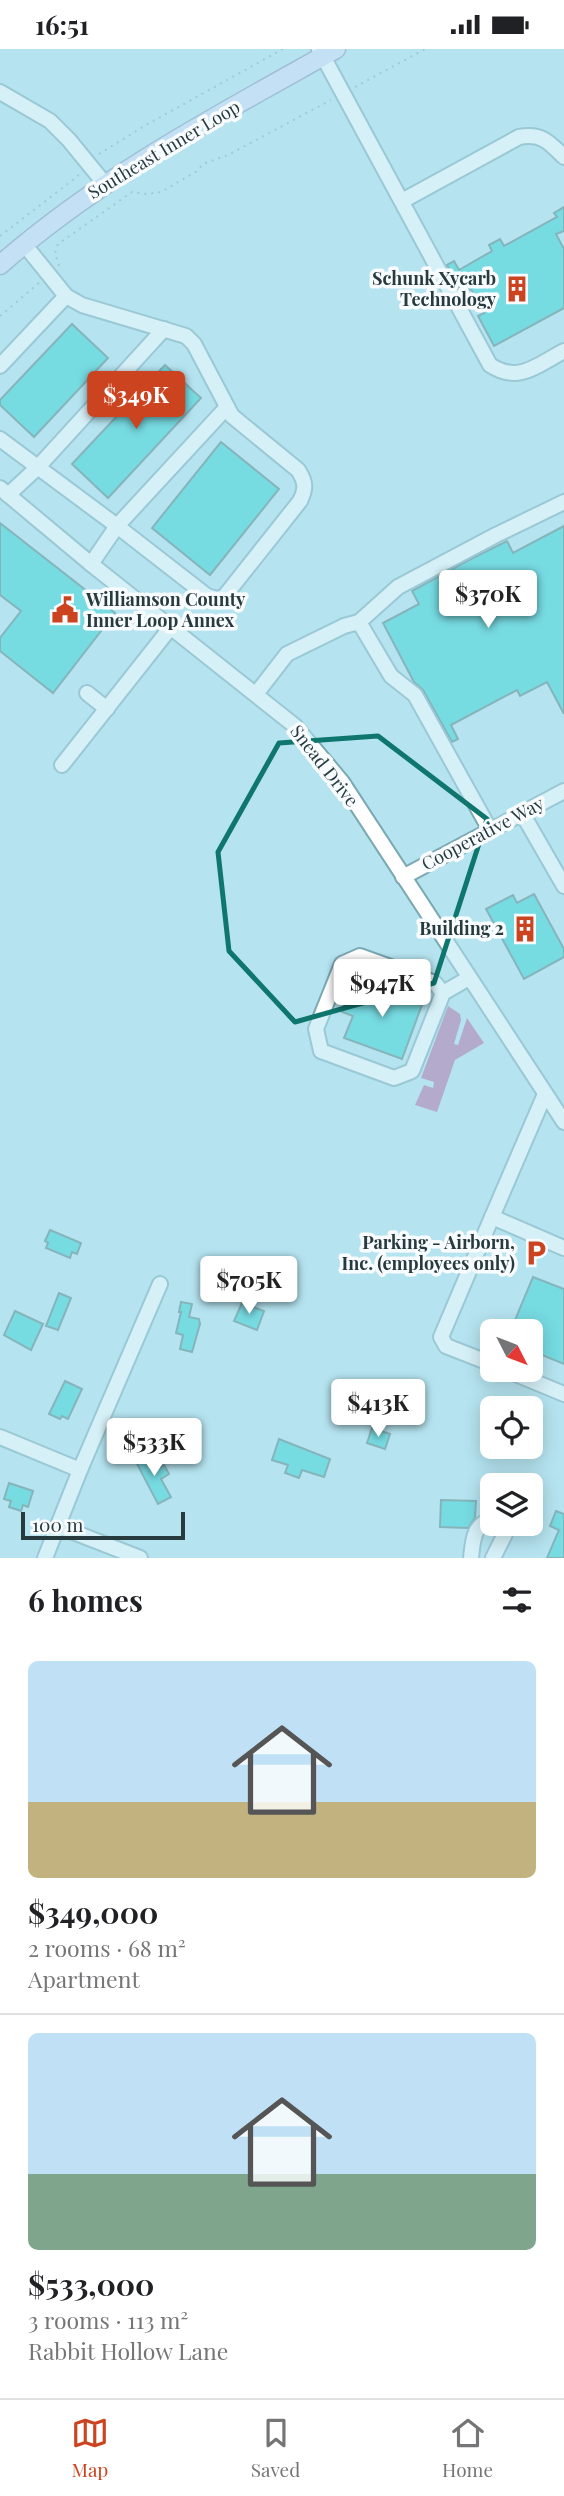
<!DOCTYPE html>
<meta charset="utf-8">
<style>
:root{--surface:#fff;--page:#f2f2f2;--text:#202124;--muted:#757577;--line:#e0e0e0;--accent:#cc431f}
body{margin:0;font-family:"Playfair Display",serif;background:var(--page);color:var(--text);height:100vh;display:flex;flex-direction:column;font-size:26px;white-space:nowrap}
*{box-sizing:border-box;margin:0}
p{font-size:23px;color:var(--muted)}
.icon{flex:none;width:38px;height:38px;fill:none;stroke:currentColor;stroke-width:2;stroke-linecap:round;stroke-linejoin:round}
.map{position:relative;height:1509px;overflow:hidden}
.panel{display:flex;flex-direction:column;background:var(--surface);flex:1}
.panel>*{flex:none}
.needle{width:46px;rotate:132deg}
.buttons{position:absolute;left:480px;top:1270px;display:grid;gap:14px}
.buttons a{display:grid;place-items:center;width:63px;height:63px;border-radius:10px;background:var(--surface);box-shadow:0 4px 18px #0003;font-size:35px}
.scale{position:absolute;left:21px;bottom:18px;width:164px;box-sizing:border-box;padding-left:7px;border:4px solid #273a3e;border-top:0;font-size:19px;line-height:24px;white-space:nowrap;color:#273a3e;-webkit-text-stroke:5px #f8fcfe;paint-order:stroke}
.price{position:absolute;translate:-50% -60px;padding:0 16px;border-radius:7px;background:#fff;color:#222;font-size:23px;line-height:46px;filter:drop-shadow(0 2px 4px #0008)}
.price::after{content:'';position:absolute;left:50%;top:42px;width:21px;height:16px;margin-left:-10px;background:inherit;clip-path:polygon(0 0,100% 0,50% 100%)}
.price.on{background:var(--accent);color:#fff}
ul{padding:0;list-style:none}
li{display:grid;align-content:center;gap:14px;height:371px;padding:0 28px}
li+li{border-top:2px solid var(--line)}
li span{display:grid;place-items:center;height:217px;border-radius:10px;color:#555}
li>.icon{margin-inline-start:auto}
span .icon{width:126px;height:126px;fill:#fffc;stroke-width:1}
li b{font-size:30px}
h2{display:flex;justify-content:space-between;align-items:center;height:84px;padding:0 28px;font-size:30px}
.status{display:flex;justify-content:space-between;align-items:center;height:49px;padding:0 35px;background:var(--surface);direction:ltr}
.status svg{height:19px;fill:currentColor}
.tab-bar{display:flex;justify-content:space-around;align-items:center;height:98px;border-top:2px solid var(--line);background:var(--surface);font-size:19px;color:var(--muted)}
.tab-bar a{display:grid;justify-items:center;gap:4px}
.tab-bar .on{color:var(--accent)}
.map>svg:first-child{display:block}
.water{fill:#b165a1}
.building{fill:#2dd0d0;stroke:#4d7c7b;stroke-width:2}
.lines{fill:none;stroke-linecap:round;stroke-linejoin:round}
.minor-casing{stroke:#7aa8b3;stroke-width:18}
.major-casing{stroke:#8593b6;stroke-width:21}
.path{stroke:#87adb6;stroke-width:2;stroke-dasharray:2 5;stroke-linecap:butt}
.minor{stroke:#fff;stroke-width:14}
.major{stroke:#d4dbfa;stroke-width:18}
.marked{fill:none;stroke:#0f766e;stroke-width:5;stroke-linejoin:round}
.labels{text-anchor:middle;stroke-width:7;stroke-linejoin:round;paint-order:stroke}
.street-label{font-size:18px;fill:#273a3e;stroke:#f8fcfe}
.poi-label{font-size:18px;font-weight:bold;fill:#273a3e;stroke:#f8fcfe;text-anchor:end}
</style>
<div class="status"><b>16:51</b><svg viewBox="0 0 49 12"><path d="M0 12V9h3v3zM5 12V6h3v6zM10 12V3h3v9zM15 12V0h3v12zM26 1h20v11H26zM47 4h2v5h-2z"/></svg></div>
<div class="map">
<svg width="564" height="1509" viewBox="0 0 564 1509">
<rect width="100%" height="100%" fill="#b5e4f0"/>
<!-- water -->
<path class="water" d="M 448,957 L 460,965 L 461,971 L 454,995 L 458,996 L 467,969 L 484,994 L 455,1011 L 437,1063 L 415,1056 L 424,1036 L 433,1039 L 434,1033 L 421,1029 Z"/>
<!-- building -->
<g class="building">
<path d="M 564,158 L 564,182 L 556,185 L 564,200 L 564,259 L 494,297 L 478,267 L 484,264 L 471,240 L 462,245 L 447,216 L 454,212 L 459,221 L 492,202 L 489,196 L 500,190 L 504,197 L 557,168 L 554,164 Z"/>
<path d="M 72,275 L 108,309 L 34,388 L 0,356 L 0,351 Z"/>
<path d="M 165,316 L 201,349 L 108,449 L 72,415 Z"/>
<path d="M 221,393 L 279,440 L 210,526 L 152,479 Z"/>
<path d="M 0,474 L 115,564 L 53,644 L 0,602 L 0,589 L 21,562 L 0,546 Z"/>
<path d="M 564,477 L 564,665 L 547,633 L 520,647 L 517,641 L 451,676 L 458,690 L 452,693 L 423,641 L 414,633 L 383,574 L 419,555 L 412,542 L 469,511 L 507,492 L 513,504 Z"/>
<path d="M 534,845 L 564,900 L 564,908 L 524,930 L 486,860 L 513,846 L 517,854 Z"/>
<path d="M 365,932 L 423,953 L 402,1010 L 344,989 L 353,967 L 342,963 L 348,946 L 358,950 Z"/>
<path d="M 50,1181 L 81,1194 L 77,1205 L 72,1203 L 70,1209 L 46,1199 L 48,1194 L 45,1192 Z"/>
<path d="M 533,1228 L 564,1240 L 564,1315 L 530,1301 L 530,1283 L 510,1283 Z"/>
<path d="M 59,1244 L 71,1249 L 58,1281 L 46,1277 Z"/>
<path d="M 181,1253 L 192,1255 L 189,1268 L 199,1270 L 200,1275 L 192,1303 L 180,1300 L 183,1286 L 176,1284 L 181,1263 L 179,1263 Z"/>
<path d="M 242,1254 L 264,1262 L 257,1281 L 234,1272 Z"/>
<path d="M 15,1262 L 43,1275 L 31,1301 L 4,1286 Z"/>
<path d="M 65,1332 L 82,1340 L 68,1370 L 62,1367 L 60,1370 L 49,1365 Z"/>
<path d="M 172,1372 L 178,1384 L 150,1400 L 143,1388 Z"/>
<path d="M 372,1379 L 390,1385 L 385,1400 L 367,1394 Z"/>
<path d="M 279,1390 L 330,1410 L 324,1428 L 302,1421 L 299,1429 L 285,1424 L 288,1416 L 272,1411 Z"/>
<path d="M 147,1404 L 156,1421 L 164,1416 L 169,1425 L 161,1430 L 171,1448 L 158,1455 L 135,1411 Z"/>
<path d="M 9,1434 L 33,1442 L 28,1458 L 23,1456 L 21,1462 L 9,1458 L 11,1452 L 4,1450 Z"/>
<path d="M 441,1451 L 476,1452 L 475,1469 L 468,1479 L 440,1478 Z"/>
<path d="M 556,1462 L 564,1465 L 564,1509 L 547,1509 L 559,1481 L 550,1477 Z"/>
</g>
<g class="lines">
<!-- minor casing -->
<g class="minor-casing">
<g id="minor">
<path d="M 319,0 L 490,316 C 519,335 537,316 564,302"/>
<path d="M 0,43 L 50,72 L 69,91 L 105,135"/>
<path d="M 402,152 L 519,88 C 542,84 549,93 564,108"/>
<path d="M 24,195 L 66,247 L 82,256 L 186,287 L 194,295 L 232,367 L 298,421 C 306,433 306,440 300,452 L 224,548 L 217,550 L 207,547 L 117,477 L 91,515"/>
<path d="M 0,317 L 66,247"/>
<path d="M 0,390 L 117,477 L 227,358"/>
<path d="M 0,439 L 91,515 L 295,677 L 342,733 L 564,1073"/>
<path d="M 8,446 L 38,418 L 164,280"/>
<path d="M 359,573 L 398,538 L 496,486 L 564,453"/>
<path d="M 87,644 L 107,660"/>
<path d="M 256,645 L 287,605 L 344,577 L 359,573 L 391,627 L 415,646 L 490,781"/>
<path d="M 62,716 L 171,578"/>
<path d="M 522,764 L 564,837"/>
<path d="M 403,828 L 564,742"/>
<path d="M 443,944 L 412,1022 L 394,1029 L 321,1002 L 316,980 L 342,915 L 360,907 L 435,934 L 443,944 L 469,929"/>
<path d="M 545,1045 L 492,1168 L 564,1199"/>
<path d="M 492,1168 L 441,1288 L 446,1297 L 492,1315"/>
<path d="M 506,1321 L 564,1345"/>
<path d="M 0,1388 L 80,1421"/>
<path d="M 58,1477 L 140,1509"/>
<path d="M 45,1509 L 80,1421 L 160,1235"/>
<path d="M 471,1509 C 473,1491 473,1476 492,1470"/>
<path d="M 493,1509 L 505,1485 L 500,1475"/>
</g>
</g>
<!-- major casing -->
<g class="major-casing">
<path id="major" d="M 0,216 C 101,127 220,65 336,0"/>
</g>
<!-- path -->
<g class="path">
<path d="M 355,38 L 425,0"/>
<path d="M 99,105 L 146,76 L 283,0"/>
<path d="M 0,187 L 78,127 L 78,122"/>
<path d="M 59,217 L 55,204 L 58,195 L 132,143 L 147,145 L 161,143 L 197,122 L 203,115 L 228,106 L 331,51"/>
<path d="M 0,267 L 39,234"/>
</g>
<!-- minor -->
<use href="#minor" class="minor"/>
<!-- major -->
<use href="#major" class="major"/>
</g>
<!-- marked area -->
<path d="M0 0H564V1509H0ZM 378,687 L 487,770 L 434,934 L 295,973 L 229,902 L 218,803 L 279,694 Z" fill="#b5e4f0" fill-opacity=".55" fill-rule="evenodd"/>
<path class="marked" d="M 378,687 L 487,770 L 434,934 L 295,973 L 229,902 L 218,803 L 279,694 Z"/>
<!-- icons -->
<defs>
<g id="building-bare" transform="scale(2.1)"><path d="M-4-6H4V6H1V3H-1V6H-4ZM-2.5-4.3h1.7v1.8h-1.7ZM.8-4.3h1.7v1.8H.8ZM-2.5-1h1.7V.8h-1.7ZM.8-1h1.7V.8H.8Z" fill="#cc431f" stroke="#f8fcfe" stroke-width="2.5" paint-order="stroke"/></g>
<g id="civic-bare" transform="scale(2.1)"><path d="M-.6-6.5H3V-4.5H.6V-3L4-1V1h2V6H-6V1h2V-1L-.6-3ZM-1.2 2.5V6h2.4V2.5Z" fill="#cc431f" stroke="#f8fcfe" stroke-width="2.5" paint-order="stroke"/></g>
<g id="parking-bare" transform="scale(2.1)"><path d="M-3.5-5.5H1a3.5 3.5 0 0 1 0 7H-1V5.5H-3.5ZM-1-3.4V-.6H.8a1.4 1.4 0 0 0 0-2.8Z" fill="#cc431f" stroke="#f8fcfe" stroke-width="2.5" paint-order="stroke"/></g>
</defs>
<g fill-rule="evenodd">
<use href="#building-bare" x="517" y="240"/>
<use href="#civic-bare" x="65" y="561"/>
<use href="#building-bare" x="525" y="880"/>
<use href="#parking-bare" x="536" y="1204"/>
</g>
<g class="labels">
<!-- street labels -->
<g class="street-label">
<text transform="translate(164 101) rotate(-31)" y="6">Southeast Inner Loop</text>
<text transform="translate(324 717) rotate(52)" y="6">Snead Drive</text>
<text transform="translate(483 785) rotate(-28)" y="6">Cooperative Way</text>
</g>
<!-- poi labels -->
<g class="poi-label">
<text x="496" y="236">Schunk Xycarb<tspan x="496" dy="21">Technology</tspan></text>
<text x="86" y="557" text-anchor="start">Williamson County<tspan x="86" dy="21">Inner Loop Annex</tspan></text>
<text x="504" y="886">Building 2</text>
<text x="515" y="1200">Parking - Airborn,<tspan x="515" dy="21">Inc. (employees only)</tspan></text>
</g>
</g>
</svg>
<div class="buttons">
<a><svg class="needle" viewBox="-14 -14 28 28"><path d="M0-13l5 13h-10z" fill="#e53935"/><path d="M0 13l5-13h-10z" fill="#757577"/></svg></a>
<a><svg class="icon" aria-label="locate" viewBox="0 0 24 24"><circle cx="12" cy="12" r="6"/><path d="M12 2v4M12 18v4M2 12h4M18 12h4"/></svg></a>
<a><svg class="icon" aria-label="layers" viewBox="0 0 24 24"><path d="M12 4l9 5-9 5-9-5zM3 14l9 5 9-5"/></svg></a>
</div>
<div class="scale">100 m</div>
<b class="price on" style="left:136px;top:382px">$349K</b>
<b class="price" style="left:488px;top:581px">$370K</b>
<b class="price" style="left:382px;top:970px">$947K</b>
<b class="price" style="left:249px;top:1267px">$705K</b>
<b class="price" style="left:378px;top:1390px">$413K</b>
<b class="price" style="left:154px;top:1429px">$533K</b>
</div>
<section class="panel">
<h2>6 homes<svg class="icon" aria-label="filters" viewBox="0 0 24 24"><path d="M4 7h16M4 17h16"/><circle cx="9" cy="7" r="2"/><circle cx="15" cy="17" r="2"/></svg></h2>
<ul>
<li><span style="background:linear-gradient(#bfe0f5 65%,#c2b280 0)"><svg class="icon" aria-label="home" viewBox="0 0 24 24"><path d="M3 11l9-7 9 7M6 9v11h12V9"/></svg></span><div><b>$349,000</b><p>2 rooms · 68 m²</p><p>Apartment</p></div></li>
<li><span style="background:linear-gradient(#bfe0f5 65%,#7fa58c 0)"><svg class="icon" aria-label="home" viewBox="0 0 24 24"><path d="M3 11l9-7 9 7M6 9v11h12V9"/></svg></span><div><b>$533,000</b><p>3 rooms · 113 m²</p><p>Rabbit Hollow Lane</p></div></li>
</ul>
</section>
<nav class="tab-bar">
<a class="on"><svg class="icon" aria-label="map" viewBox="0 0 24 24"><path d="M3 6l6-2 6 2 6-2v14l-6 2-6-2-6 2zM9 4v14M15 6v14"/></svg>Map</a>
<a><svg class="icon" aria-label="saved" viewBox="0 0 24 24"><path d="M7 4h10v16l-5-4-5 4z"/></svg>Saved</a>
<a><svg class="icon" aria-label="home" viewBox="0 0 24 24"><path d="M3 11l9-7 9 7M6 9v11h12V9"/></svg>Home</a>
</nav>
